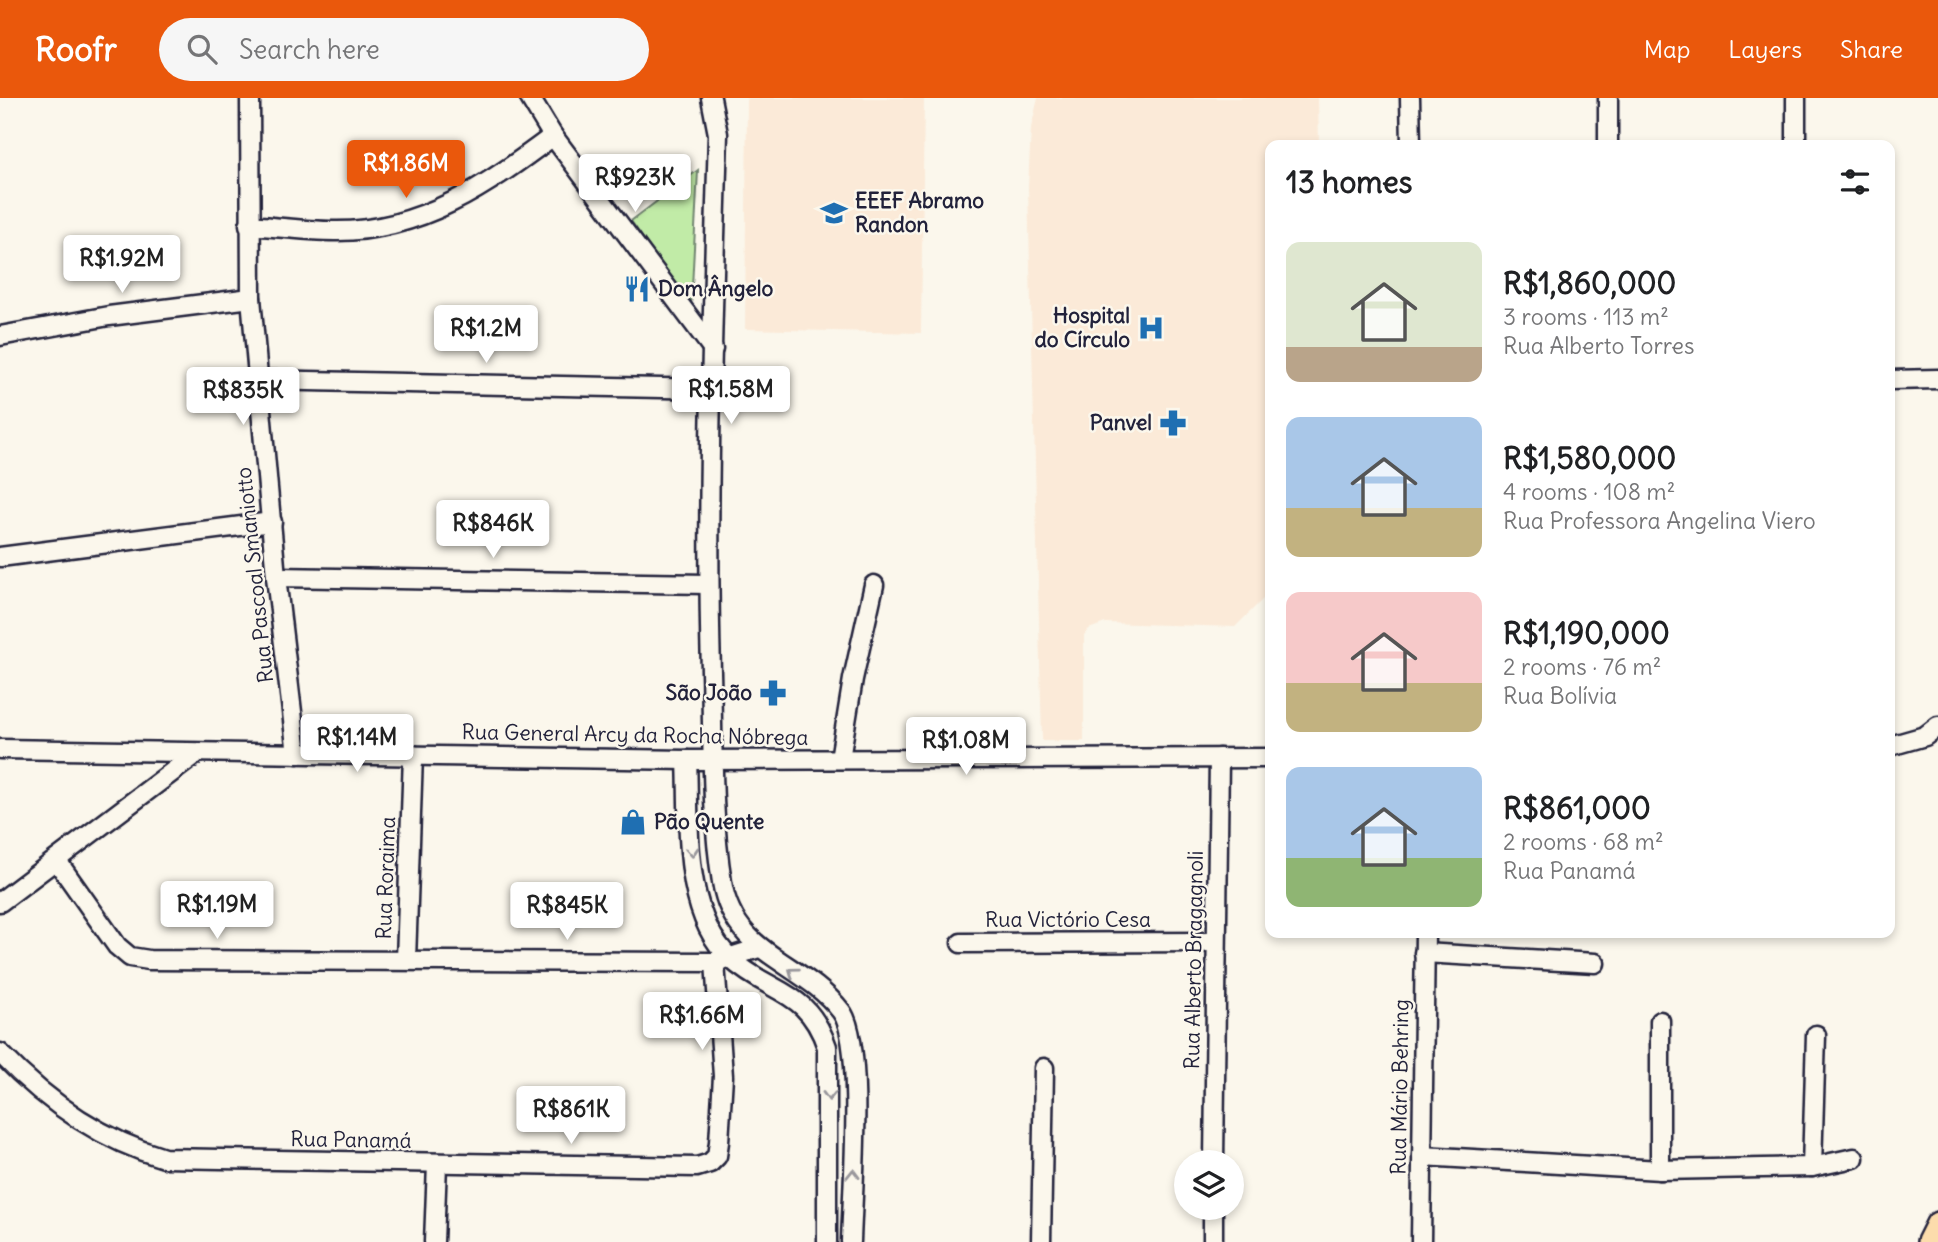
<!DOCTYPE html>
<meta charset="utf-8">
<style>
:root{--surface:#fff;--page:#f6f6f6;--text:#202124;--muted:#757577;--accent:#ea580c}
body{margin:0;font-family:Delius,sans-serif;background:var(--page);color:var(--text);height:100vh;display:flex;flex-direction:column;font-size:26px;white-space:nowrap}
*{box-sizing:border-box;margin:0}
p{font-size:23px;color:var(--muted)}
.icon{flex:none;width:38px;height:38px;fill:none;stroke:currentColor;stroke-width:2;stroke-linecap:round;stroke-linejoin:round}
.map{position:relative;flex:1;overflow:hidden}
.side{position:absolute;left:1265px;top:42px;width:630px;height:798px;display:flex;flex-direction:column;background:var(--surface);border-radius:14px;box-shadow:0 4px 10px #0003}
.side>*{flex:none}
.buttons{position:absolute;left:1174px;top:1052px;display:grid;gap:14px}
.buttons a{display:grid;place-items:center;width:70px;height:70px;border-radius:50%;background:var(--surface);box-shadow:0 4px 10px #0003;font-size:35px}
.price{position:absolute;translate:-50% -60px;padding:0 16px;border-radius:7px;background:#fff;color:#222;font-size:23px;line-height:46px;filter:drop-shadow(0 2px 4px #0008)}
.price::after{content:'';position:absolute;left:50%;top:42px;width:21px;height:16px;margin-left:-10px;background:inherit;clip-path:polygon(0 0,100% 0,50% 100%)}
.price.selected{background:var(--accent);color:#fff}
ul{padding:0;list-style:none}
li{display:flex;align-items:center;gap:21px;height:175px;padding:0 21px}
li span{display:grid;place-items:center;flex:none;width:196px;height:140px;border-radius:14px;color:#555}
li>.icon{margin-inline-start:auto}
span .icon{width:84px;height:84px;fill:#fffc;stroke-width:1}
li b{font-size:30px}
h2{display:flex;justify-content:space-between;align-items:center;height:84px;padding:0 21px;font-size:30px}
header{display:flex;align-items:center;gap:42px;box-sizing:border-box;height:98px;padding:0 35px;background:var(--accent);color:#fff}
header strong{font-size:33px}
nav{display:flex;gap:38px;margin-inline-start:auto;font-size:24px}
.search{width:490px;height:63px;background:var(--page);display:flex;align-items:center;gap:18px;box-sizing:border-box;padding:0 24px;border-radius:38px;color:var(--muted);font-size:26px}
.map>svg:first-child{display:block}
.built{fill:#fbead8}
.green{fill:#c1eba7;stroke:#728671;stroke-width:2}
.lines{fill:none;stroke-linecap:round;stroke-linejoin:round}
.minor-casing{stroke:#22223b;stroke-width:23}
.major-casing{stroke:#22223b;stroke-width:28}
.minor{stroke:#fbf7ec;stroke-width:18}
.major{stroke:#fcdcac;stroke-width:23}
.oneway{stroke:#99979c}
.labels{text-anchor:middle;stroke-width:5;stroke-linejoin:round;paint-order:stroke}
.poi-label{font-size:21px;font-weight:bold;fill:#22223b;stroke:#fbf7ec;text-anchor:start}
.street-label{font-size:21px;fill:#22223b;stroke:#fbf7ec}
</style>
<header>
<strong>Roofr</strong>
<div class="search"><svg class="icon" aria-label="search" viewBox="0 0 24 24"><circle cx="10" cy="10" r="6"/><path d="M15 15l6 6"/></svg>Search here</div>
<nav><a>Map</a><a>Layers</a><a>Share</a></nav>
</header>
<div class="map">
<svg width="1938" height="1144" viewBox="0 0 1938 1144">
<rect width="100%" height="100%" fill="#fbf7ec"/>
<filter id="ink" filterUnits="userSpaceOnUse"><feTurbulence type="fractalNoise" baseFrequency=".0143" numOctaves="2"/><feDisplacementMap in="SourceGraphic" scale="14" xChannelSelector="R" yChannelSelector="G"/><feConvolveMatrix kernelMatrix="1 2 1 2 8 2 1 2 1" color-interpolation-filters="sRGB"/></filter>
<g filter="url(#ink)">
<!-- built -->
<g class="built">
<path d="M 747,0 L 924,0 L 921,235 L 745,231 Z"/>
<path d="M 1038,0 L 1318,0 L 1319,47 L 1270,47 L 1270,481 L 1265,499 L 1235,529 L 1105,525 L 1089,531 L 1084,537 L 1084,643 L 1042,643 L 1028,89 L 1031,30 Z"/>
</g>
<!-- green -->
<path class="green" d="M 698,72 L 691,209 L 631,123 Z"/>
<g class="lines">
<!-- minor casing -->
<g class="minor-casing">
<g id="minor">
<path d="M 250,0 L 251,200 L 276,479 L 297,656"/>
<path d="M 530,0 L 553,38 L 713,251"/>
<path d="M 711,0 L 718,36 C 713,215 706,395 711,574 C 713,642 711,717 722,784 C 734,858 801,862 841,913 C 865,943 852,1100 851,1144"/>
<path d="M 1410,0 L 1411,47"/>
<path d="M 1608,0 L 1608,47"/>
<path d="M 1796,0 L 1796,47"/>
<path d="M 249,127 C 277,129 306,133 335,133 C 420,134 488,87 553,38"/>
<path d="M 0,238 L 109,218 L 251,200"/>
<path d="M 258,282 L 712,291"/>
<path d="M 1890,282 L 1938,281"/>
<path d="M 0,459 L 272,424"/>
<path d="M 276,479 L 708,486"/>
<path d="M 1890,648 L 1925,638 L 1938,628"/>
<path d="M 0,651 L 687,662 L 1270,660"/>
<path d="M 840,661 L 853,581 L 874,487"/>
<path d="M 687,662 C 690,724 681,815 731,861 C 771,897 807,890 827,949 L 827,1144"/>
<path d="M 57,763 L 117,848 L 130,859 L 149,862 L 715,864 L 759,850"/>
<path d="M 0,804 L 196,656"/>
<path d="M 961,845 L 1216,844"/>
<path d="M 1424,855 L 1595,865"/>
<path d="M 406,862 L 413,657"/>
<path d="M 0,955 C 45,1002 101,1042 164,1060 L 697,1069 L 710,1065 L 717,1058 L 719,1044 L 723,978 L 715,864"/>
<path d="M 1422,1058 L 1660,1072 L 1812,1069 L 1854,1060"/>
<path d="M 1214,1064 L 1219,660"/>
<path d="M 1812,1069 L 1816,937"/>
<path d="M 1660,1072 L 1660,923"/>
<path d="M 434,1144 L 437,1066"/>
<path d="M 1041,1144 L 1044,970"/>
<path d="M 1213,1144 L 1213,1110"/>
<path d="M 1421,1144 L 1425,835"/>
</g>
</g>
<!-- major casing -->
<g class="major-casing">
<path id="major" d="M 1929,1144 L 1938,1126"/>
</g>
<!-- minor -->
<use href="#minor" class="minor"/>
<!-- major -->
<use href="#major" class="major"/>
</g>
<!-- one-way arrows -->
<defs><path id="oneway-chevron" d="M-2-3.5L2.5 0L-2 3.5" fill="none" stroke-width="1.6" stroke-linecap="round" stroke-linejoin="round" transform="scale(1.75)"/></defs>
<g class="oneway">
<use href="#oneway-chevron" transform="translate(692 754) rotate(86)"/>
<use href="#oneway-chevron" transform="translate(793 874) rotate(-144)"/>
<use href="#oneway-chevron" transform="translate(829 998) rotate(91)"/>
<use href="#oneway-chevron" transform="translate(853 1076) rotate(-89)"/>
</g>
</g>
<!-- icons -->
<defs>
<g id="school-bare" transform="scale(2.1)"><path d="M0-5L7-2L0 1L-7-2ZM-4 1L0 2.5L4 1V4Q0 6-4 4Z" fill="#1f6fb2" stroke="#fbf7ec" stroke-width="2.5" paint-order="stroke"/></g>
<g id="restaurant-bare" transform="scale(2.1)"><path d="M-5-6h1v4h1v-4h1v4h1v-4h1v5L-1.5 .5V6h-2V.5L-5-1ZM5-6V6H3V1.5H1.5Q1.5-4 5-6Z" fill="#1f6fb2" stroke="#fbf7ec" stroke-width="2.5" paint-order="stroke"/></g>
<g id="hospital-bare" transform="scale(2.1)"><path d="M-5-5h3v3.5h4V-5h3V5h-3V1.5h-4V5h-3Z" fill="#1f6fb2" stroke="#fbf7ec" stroke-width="2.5" paint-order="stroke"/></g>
<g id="pharmacy-bare" transform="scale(2.1)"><path d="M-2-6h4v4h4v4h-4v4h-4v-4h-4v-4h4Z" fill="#1f6fb2" stroke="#fbf7ec" stroke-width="2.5" paint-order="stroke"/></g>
<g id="shop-bare" transform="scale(2.1)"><path d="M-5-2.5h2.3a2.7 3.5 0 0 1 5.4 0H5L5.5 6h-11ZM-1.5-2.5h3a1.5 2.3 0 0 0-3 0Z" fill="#1f6fb2" stroke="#fbf7ec" stroke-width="2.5" paint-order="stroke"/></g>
</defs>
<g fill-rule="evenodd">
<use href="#school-bare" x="834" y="115"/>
<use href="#restaurant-bare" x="637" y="191"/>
<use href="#hospital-bare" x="1151" y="230"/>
<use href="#pharmacy-bare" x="1173" y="325"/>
<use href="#pharmacy-bare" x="773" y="595"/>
<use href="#shop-bare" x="633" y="724"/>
</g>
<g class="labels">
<!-- poi labels -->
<g class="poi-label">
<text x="855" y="110">EEEF Abramo<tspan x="855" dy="24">Randon</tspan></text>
<text x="658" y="198">Dom Ângelo</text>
<text x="1130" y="225" text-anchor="end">Hospital<tspan x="1130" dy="24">do Círculo</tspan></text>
<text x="1152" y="332" text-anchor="end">Panvel</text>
<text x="752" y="602" text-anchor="end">São João</text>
<text x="654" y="731">Pão Quente</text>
</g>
<!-- street labels -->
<g class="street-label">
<text transform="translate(255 477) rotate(-96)" y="7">Rua Pascoal Smaniotto</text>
<text transform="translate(635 637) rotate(1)" y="7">Rua General Arcy da Rocha Nóbrega</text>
<text transform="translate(386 780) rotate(-88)" y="7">Rua Roraima</text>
<text x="1068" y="829">Rua Victório Cesa</text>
<text transform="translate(1194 862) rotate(-89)" y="7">Rua Alberto Bragagnoli</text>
<text transform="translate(1400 989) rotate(-89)" y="7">Rua Mário Behring</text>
<text transform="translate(351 1042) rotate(1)" y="7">Rua Panamá</text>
</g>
</g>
</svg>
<div class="buttons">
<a><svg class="icon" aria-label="layers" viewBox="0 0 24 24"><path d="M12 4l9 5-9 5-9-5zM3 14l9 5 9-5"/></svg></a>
</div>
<b class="price selected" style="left:406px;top:102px">R$1.86M</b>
<b class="price" style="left:635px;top:116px">R$923K</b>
<b class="price" style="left:122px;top:197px">R$1.92M</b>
<b class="price" style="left:486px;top:267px">R$1.2M</b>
<b class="price" style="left:731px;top:328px">R$1.58M</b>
<b class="price" style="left:243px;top:329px">R$835K</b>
<b class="price" style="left:493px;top:462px">R$846K</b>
<b class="price" style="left:357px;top:676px">R$1.14M</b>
<b class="price" style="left:966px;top:679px">R$1.08M</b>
<b class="price" style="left:217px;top:843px">R$1.19M</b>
<b class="price" style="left:567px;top:844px">R$845K</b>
<b class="price" style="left:702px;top:954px">R$1.66M</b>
<b class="price" style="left:571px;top:1048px">R$861K</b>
<section class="side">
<h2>13 homes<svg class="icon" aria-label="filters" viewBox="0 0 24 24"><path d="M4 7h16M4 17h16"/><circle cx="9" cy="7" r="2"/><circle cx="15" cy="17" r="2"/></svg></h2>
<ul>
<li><span style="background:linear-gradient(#dfe7d0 75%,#b9a48a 0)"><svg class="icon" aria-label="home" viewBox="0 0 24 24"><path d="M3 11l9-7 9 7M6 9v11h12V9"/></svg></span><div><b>R$1,860,000</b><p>3 rooms · 113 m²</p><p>Rua Alberto Torres</p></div></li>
<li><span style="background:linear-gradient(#a9c7e8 65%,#c2b280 0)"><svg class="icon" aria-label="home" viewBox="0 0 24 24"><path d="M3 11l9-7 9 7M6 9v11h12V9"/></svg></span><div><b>R$1,580,000</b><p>4 rooms · 108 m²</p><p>Rua Professora Angelina Viero</p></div></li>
<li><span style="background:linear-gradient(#f6c9c9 65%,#c2b280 0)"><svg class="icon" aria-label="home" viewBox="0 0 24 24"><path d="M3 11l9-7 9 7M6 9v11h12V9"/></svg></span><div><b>R$1,190,000</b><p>2 rooms · 76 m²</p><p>Rua Bolívia</p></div></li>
<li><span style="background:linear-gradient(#a9c7e8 65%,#8fb573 0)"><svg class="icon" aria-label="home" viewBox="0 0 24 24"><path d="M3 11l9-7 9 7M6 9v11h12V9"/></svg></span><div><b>R$861,000</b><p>2 rooms · 68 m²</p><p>Rua Panamá</p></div></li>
</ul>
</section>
</div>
